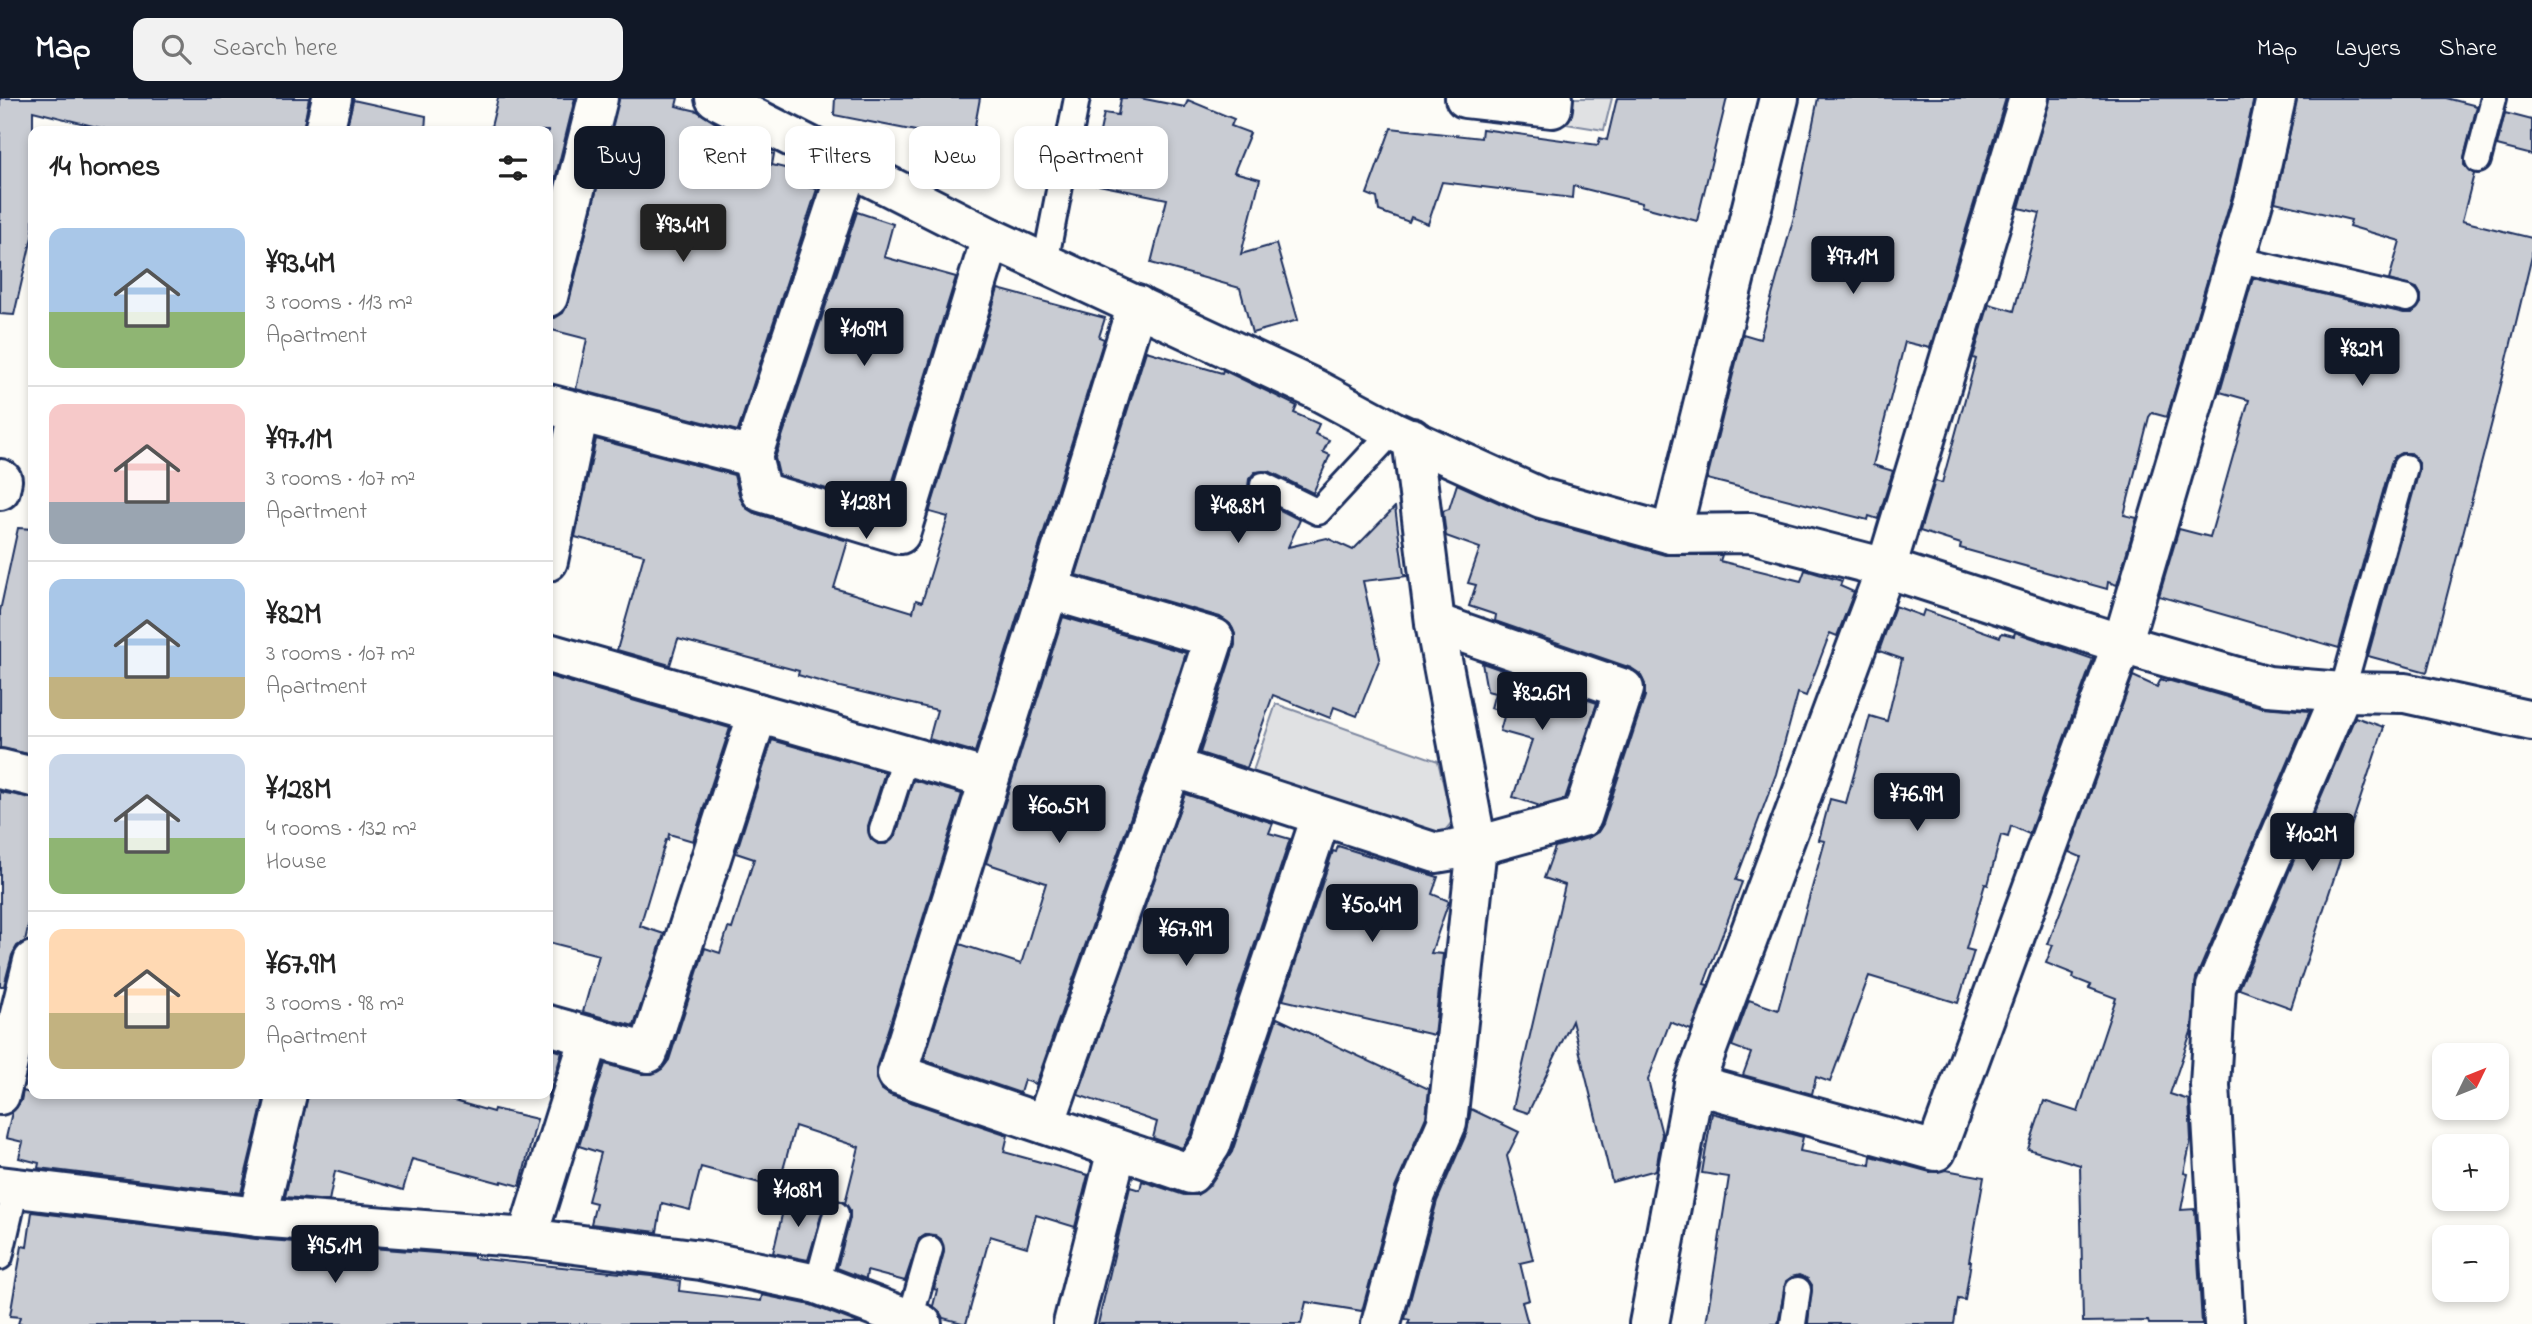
<!DOCTYPE html>
<meta charset="utf-8">
<style>
:root{--surface:#fff;--page:#f2f2f2;--text:#222;--muted:#767676;--line:#e0e0e0;--accent:#111827}
body{margin:0;font-family:"Indie Flower",sans-serif;background:var(--page);color:var(--text);height:100vh;display:flex;flex-direction:column;font-size:26px;white-space:nowrap}
*{box-sizing:border-box;margin:0}
p{font-size:23px;color:var(--muted)}
.icon{flex:none;width:38px;height:38px;fill:none;stroke:currentColor;stroke-width:2;stroke-linecap:round;stroke-linejoin:round}
.map{position:relative;flex:1;overflow:hidden}
.sheet{position:absolute;left:28px;top:28px;width:525px;height:973px;display:flex;flex-direction:column;background:var(--surface);border-radius:14px;box-shadow:0 4px 10px #0003}
.sheet>*{flex:none}
.guide{position:absolute;left:574px;top:28px;width:665px;height:63px;display:flex;gap:14px}
.needle{width:46px;rotate:47deg}
.tools{position:absolute;left:2432px;top:945px;display:grid;gap:14px}
.tools a{display:grid;place-items:center;width:77px;height:77px;border-radius:14px;background:var(--surface);box-shadow:0 4px 10px #0003;font-size:35px}
.price{position:absolute;translate:-50% -60px;padding:0 16px;border-radius:7px;background:var(--accent);color:#fff;font-size:23px;line-height:46px;filter:drop-shadow(0 2px 4px #0008)}
.price::after{content:'';position:absolute;left:50%;top:42px;width:21px;height:16px;margin-left:-10px;background:inherit;clip-path:polygon(0 0,100% 0,50% 100%)}
.price.selected{background:#222;color:#fff}
ul{padding:0;list-style:none}
li{display:flex;align-items:center;gap:21px;height:175px;padding:0 21px}
li+li{border-top:2px solid var(--line)}
li span{display:grid;place-items:center;flex:none;width:196px;height:140px;border-radius:14px;color:#555}
li>.icon{margin-inline-start:auto}
span .icon{width:84px;height:84px;fill:#fffc;stroke-width:1}
li b{font-size:30px}
h2{display:flex;justify-content:space-between;align-items:center;height:84px;padding:0 21px;font-size:30px}
.pill{padding:0 24px;border-radius:14px;background:var(--surface);box-shadow:0 4px 10px #0003;font-size:24px;line-height:63px}
.pill.selected{background:var(--accent);color:#fff}
header{display:flex;align-items:center;gap:42px;box-sizing:border-box;height:98px;padding:0 35px;background:var(--accent);color:#fff}
header strong{font-size:33px}
nav{display:flex;gap:38px;margin-inline-start:auto;font-size:24px}
.search{width:490px;height:63px;background:var(--page);display:flex;align-items:center;gap:18px;box-sizing:border-box;padding:0 24px;border-radius:14px;color:var(--muted);font-size:26px}
.map>svg:first-child{display:block}
.green{fill:#e0e1e3;stroke:#7e88a0;stroke-width:2}
.building{fill:#c9ccd3;stroke:#1b2f5e;stroke-width:2}
.lines{fill:none;stroke-linecap:round;stroke-linejoin:round}
.service-casing{stroke:#1b2f5e;stroke-width:30}
.minor-casing{stroke:#1b2f5e;stroke-width:44}
.service{stroke:#fdfcf7;stroke-width:24}
.minor{stroke:#fdfcf7;stroke-width:38}
</style>
<header>
<strong>Map</strong>
<div class="search"><svg class="icon" aria-label="search" viewBox="0 0 24 24"><circle cx="10" cy="10" r="6"/><path d="M15 15l6 6"/></svg>Search here</div>
<nav><a>Map</a><a>Layers</a><a>Share</a></nav>
</header>
<div class="map">
<svg width="2532" height="1226" viewBox="0 0 2532 1226">
<rect width="100%" height="100%" fill="#fdfcf7"/>
<filter id="ink" filterUnits="userSpaceOnUse"><feTurbulence type="fractalNoise" baseFrequency=".0143" numOctaves="2"/><feDisplacementMap in="SourceGraphic" scale="14" xChannelSelector="R" yChannelSelector="G"/><feConvolveMatrix kernelMatrix="1 2 1 2 8 2 1 2 1" color-interpolation-filters="sRGB"/></filter>
<g filter="url(#ink)">
<!-- green -->
<g class="green">
<path d="M 1569,0 L 1612,0 L 1604,32 L 1566,26 Z"/>
<path d="M 1276,606 L 1438,663 L 1452,724 L 1439,740 L 1251,679 Z"/>
</g>
<!-- building -->
<g class="building">
<path d="M 0,0 L 309,0 L 303,33 L 113,33 L 33,13 L 33,135 L 14,217 L 0,216 Z"/>
<path d="M 498,0 L 575,0 L 548,110 L 548,33 L 490,33 Z"/>
<path d="M 619,0 L 678,0 L 676,8 L 697,13 L 717,26 L 714,40 L 774,56 L 772,67 L 810,76 L 807,89 L 817,91 L 738,333 L 576,291 L 587,241 L 548,231 L 548,220 L 555,220 L 563,215 L 569,204 Z"/>
<path d="M 835,0 L 980,0 L 972,44 L 834,17 Z"/>
<path d="M 1121,0 L 1140,0 L 1185,9 L 1188,2 L 1234,21 L 1231,28 L 1250,35 L 1234,74 L 1260,81 L 1241,156 L 1276,146 L 1298,222 L 1252,235 L 1240,190 L 1151,165 L 1167,101 L 1089,85 L 1104,15 L 1118,17 Z"/>
<path d="M 1617,0 L 1727,0 L 1697,123 L 1641,108 L 1642,105 L 1573,88 L 1572,100 L 1442,84 L 1428,126 L 1411,119 L 1409,124 L 1379,113 L 1377,100 L 1367,96 L 1391,30 L 1481,40 L 1482,31 L 1598,47 L 1600,40 L 1607,42 Z"/>
<path d="M 1818,0 L 2006,0 L 1930,250 L 1905,244 L 1873,367 L 1893,373 L 1878,421 L 1869,418 L 1868,422 L 1707,381 L 1743,236 L 1760,241 L 1795,115 Z"/>
<path d="M 2050,0 L 2254,0 L 2233,95 L 2167,319 L 2152,315 L 2149,319 L 2124,417 L 2137,420 L 2117,487 L 2108,484 L 2107,491 L 1960,450 L 1961,446 L 1920,433 L 1935,383 L 1942,385 L 1976,261 L 1973,260 L 1989,206 L 2014,213 L 2040,115 L 2019,110 Z"/>
<path d="M 2297,0 L 2446,0 L 2477,8 L 2464,59 L 2464,67 L 2474,76 L 2462,123 L 2532,140 L 2532,158 L 2492,324 L 2427,574 L 2368,558 L 2419,373 L 2419,365 L 2410,355 L 2401,355 L 2394,359 L 2391,365 L 2339,550 L 2159,498 L 2179,431 L 2210,439 L 2249,302 L 2220,294 L 2253,180 L 2404,215 L 2412,215 L 2421,205 L 2421,197 L 2417,190 L 2389,182 L 2400,143 L 2349,128 L 2351,122 L 2275,104 Z"/>
<path d="M 353,2 L 426,18 L 425,33 L 346,33 Z"/>
<path d="M 2505,15 L 2532,22 L 2532,57 L 2497,48 Z"/>
<path d="M 857,114 L 893,126 L 884,159 L 956,179 L 888,399 L 864,392 L 861,401 L 779,377 L 775,360 Z"/>
<path d="M 998,191 L 1105,220 L 1099,239 L 1104,241 L 975,654 L 929,641 L 937,612 L 836,588 L 798,577 L 799,573 L 678,541 L 670,567 L 617,552 L 644,457 L 575,439 L 596,341 L 734,377 L 740,400 L 746,410 L 754,415 L 848,443 L 834,490 L 913,514 L 916,502 L 922,504 L 948,419 L 930,414 L 930,412 Z"/>
<path d="M 1146,253 L 1222,275 L 1223,272 L 1297,308 L 1294,315 L 1319,326 L 1315,336 L 1329,342 L 1323,354 L 1330,357 L 1313,395 L 1269,373 L 1255,374 L 1249,381 L 1248,389 L 1256,400 L 1300,422 L 1288,449 L 1327,440 L 1353,452 L 1395,409 L 1404,476 L 1407,478 L 1363,483 L 1380,560 L 1357,618 L 1334,609 L 1330,620 L 1273,597 L 1247,670 L 1200,655 L 1235,547 L 1235,536 L 1230,526 L 1220,519 L 1076,477 Z"/>
<path d="M 1457,386 L 1535,421 L 1665,457 L 1722,457 L 1720,463 L 1801,483 L 1805,472 L 1842,483 L 1840,488 L 1854,494 L 1837,538 L 1830,535 L 1806,598 L 1798,595 L 1776,676 L 1736,782 L 1742,784 L 1704,886 L 1708,887 L 1691,932 L 1670,924 L 1648,982 L 1662,1036 L 1656,1072 L 1612,1084 L 1572,923 L 1528,1015 L 1513,1010 L 1565,787 L 1544,780 L 1555,749 L 1588,740 L 1598,734 L 1603,726 L 1645,598 L 1645,586 L 1640,576 L 1631,570 L 1495,523 L 1496,517 L 1469,508 L 1476,487 L 1468,485 L 1480,450 L 1446,438 L 1443,413 L 1449,411 Z"/>
<path d="M 18,430 L 33,431 L 33,657 L 0,650 L 0,513 Z"/>
<path d="M 1895,508 L 1922,518 L 1924,512 L 2000,539 L 2002,535 L 2014,538 L 2015,534 L 2093,561 L 2029,736 L 2011,728 L 2008,739 L 2001,737 L 1988,787 L 1985,786 L 1966,851 L 1974,853 L 1958,905 L 1869,878 L 1830,984 L 1816,979 L 1812,996 L 1743,977 L 1751,955 L 1732,948 L 1749,902 L 1778,912 L 1825,743 L 1819,742 L 1830,701 L 1846,705 L 1870,618 L 1887,623 L 1902,561 L 1879,553 Z"/>
<path d="M 1063,519 L 1186,555 L 1151,662 L 1036,986 L 1024,982 L 1020,995 L 924,962 L 960,846 L 1021,866 L 1046,785 L 986,765 Z"/>
<path d="M 1482,565 L 1597,605 L 1565,701 L 1540,708 L 1513,699 L 1532,642 L 1500,633 L 1505,615 L 1491,610 L 1495,595 L 1487,593 Z"/>
<path d="M 548,578 L 730,630 L 693,743 L 669,736 L 668,742 L 666,742 L 640,828 L 664,836 L 634,928 L 583,914 L 599,857 L 548,844 Z"/>
<path d="M 2133,578 L 2157,589 L 2161,581 L 2166,583 L 2167,582 L 2262,609 L 2310,613 L 2196,880 L 2192,931 L 2170,996 L 2189,1002 L 2191,1042 L 2184,1075 L 2188,1076 L 2181,1112 L 2195,1111 L 2202,1226 L 2149,1226 L 2148,1223 L 2083,1224 L 2080,1067 L 2028,1051 L 2044,1003 L 2078,1014 L 2116,900 L 2089,890 L 2091,887 L 2073,880 L 2074,876 L 2046,865 L 2053,847 L 2048,846 L 2081,759 L 2069,754 Z"/>
<path d="M 2355,619 L 2384,629 L 2291,910 L 2239,891 Z"/>
<path d="M 772,642 L 885,674 L 868,728 L 871,741 L 878,746 L 886,746 L 896,737 L 913,682 L 962,696 L 876,970 L 876,981 L 881,991 L 890,997 L 1008,1037 L 1004,1054 L 1088,1077 L 1075,1129 L 1036,1117 L 1027,1149 L 990,1138 L 966,1226 L 943,1220 L 939,1213 L 933,1208 L 937,1192 L 934,1191 L 944,1154 L 941,1141 L 935,1137 L 927,1136 L 919,1141 L 905,1183 L 867,1173 L 866,1181 L 837,1170 L 850,1120 L 850,1112 L 845,1105 L 859,1049 L 795,1028 L 778,1090 L 701,1069 L 690,1112 L 662,1105 L 657,1134 L 591,1126 L 596,1105 L 588,1103 L 601,1055 L 579,1048 L 605,966 L 642,976 L 652,976 L 662,971 L 669,962 L 705,850 L 720,855 L 728,830 L 732,831 L 754,761 L 736,755 Z"/>
<path d="M 0,694 L 33,700 L 33,807 L 25,843 L 17,848 L 12,857 L 4,888 L 0,888 Z"/>
<path d="M 1185,696 L 1273,725 L 1269,735 L 1290,741 L 1191,1037 L 1182,1050 L 1153,1040 L 1157,1024 L 1078,997 Z"/>
<path d="M 1338,748 L 1438,779 L 1432,796 L 1449,803 L 1431,855 L 1443,856 L 1434,937 L 1283,902 L 1333,753 L 1336,754 Z"/>
<path d="M 1277,920 L 1429,991 L 1426,1019 L 1395,1090 L 1362,1213 L 1306,1204 L 1301,1226 L 1098,1226 L 1130,1089 L 1140,1092 L 1142,1083 L 1184,1097 L 1197,1097 L 1209,1088 L 1232,1054 Z"/>
<path d="M 548,950 L 562,954 L 548,1001 Z"/>
<path d="M 23,993 L 33,996 L 265,996 L 241,1095 L 38,1070 L 39,1065 L 19,1060 L 23,1044 L 6,1040 L 12,1014 L 21,1003 Z"/>
<path d="M 308,996 L 430,996 L 493,1014 L 494,1011 L 537,1021 L 520,1088 L 502,1083 L 501,1085 L 412,1061 L 403,1092 L 335,1073 L 329,1103 L 285,1099 Z"/>
<path d="M 1471,1011 L 1519,1034 L 1507,1058 L 1533,1162 L 1520,1165 L 1529,1202 L 1522,1204 L 1528,1226 L 1408,1226 L 1410,1222 L 1405,1221 L 1437,1103 L 1467,1034 Z"/>
<path d="M 1712,1015 L 1803,1039 L 1800,1053 L 1870,1067 L 1871,1058 L 1930,1074 L 1946,1072 L 1984,1079 L 1969,1163 L 1971,1163 L 1965,1202 L 1958,1201 L 1954,1226 L 1808,1226 L 1812,1187 L 1808,1181 L 1799,1177 L 1792,1179 L 1786,1183 L 1778,1226 L 1706,1226 L 1729,1079 L 1702,1075 Z"/>
<path d="M 786,1100 L 824,1109 L 808,1162 L 773,1155 Z"/>
<path d="M 32,1114 L 256,1141 L 474,1158 L 474,1160 L 651,1178 L 680,1183 L 679,1193 L 761,1203 L 762,1197 L 811,1207 L 861,1226 L 18,1226 L 20,1219 L 10,1218 L 22,1148 L 27,1149 Z"/>
</g>
<g class="lines">
<!-- service casing -->
<g class="service-casing">
<g id="service">
<path d="M 2478,62 L 2494,0"/>
<path d="M 2236,161 L 2407,201"/>
<path d="M 1045,165 L 1077,0"/>
<path d="M 1263,387 L 1318,414 L 1393,333"/>
<path d="M 2342,594 L 2405,369"/>
<path d="M 882,732 L 906,657"/>
<path d="M 0,1159 L 16,1089"/>
<path d="M 817,1186 L 836,1116"/>
<path d="M 910,1221 L 930,1151"/>
<path d="M 1793,1226 L 1798,1192"/>
</g>
</g>
<!-- minor casing -->
<g class="minor-casing">
<g id="minor">
<path d="M 715,0 L 991,140 L 1315,291 L 1393,333 L 1541,400 L 1671,436 L 1751,435 L 1886,470 L 2122,546 L 2268,588 L 2342,594 L 2405,595 L 2532,623"/>
<path d="M 1465,0 L 1552,10 L 1553,0"/>
<path d="M 324,33 L 332,0"/>
<path d="M 548,199 L 598,0"/>
<path d="M 1137,207 C 1059,464 976,720 897,976 L 1191,1076 L 1211,1047 L 1321,719"/>
<path d="M 548,306 L 752,359 L 849,67"/>
<path d="M 752,359 L 761,394 L 900,436 L 991,140"/>
<path d="M 0,381 L 2,382 L 0,392"/>
<path d="M 1671,436 L 1779,0"/>
<path d="M 548,463 L 579,314"/>
<path d="M 548,555 L 988,681"/>
<path d="M 1172,669 L 1436,755 L 1477,748 L 1582,719 L 1624,591 L 1435,525"/>
<path d="M 0,671 L 33,679"/>
<path d="M 548,927 L 648,955 L 758,615"/>
<path d="M 1694,986 L 1936,1053 L 2122,546 L 2236,161 L 2254,100 L 2276,0"/>
<path d="M 0,997 L 33,863"/>
<path d="M 1045,1026 L 1172,669 L 1214,540 L 1050,492"/>
<path d="M 0,1088 L 258,1119 L 527,1140 L 701,1162 L 817,1186 L 922,1226"/>
<path d="M 258,1119 L 287,996"/>
<path d="M 527,1140 L 590,939"/>
<path d="M 1073,1226 L 1117,1052"/>
<path d="M 1381,1226 L 1416,1096 L 1447,1025 L 1477,748 L 1435,525 L 1412,340"/>
<path d="M 1649,1226 L 1694,986 L 1886,470 L 2029,0"/>
<path d="M 2224,1226 L 2210,987 L 2216,889 L 2342,594"/>
</g>
</g>
<!-- service -->
<use href="#service" class="service"/>
<!-- minor -->
<use href="#minor" class="minor"/>
</g>
</g>
</svg>
<div class="tools">
<a><svg class="needle" viewBox="-14 -14 28 28"><path d="M0-13l5 13h-10z" fill="#e53935"/><path d="M0 13l5-13h-10z" fill="#767676"/></svg></a>
<a>+</a>
<a>−</a>
</div>
<b class="price selected" style="left:683px;top:166px">¥93.4M</b>
<b class="price" style="left:1853px;top:198px">¥97.1M</b>
<b class="price" style="left:864px;top:270px">¥109M</b>
<b class="price" style="left:2362px;top:290px">¥82M</b>
<b class="price" style="left:866px;top:443px">¥128M</b>
<b class="price" style="left:1238px;top:447px">¥48.8M</b>
<b class="price" style="left:1542px;top:634px">¥82.6M</b>
<b class="price" style="left:1917px;top:735px">¥76.9M</b>
<b class="price" style="left:1059px;top:747px">¥60.5M</b>
<b class="price" style="left:2312px;top:775px">¥102M</b>
<b class="price" style="left:1372px;top:846px">¥50.4M</b>
<b class="price" style="left:1186px;top:870px">¥67.9M</b>
<b class="price" style="left:798px;top:1131px">¥108M</b>
<b class="price" style="left:335px;top:1187px">¥95.1M</b>
<div class="guide">
<a class="pill selected">Buy</a>
<a class="pill">Rent</a>
<a class="pill">Filters</a>
<a class="pill">New</a>
<a class="pill">Apartment</a>
</div>
<section class="sheet">
<h2>14 homes<svg class="icon" aria-label="filters" viewBox="0 0 24 24"><path d="M4 7h16M4 17h16"/><circle cx="9" cy="7" r="2"/><circle cx="15" cy="17" r="2"/></svg></h2>
<ul>
<li><span style="background:linear-gradient(#a9c7e8 60%,#8fb573 0)"><svg class="icon" aria-label="home" viewBox="0 0 24 24"><path d="M3 11l9-7 9 7M6 9v11h12V9"/></svg></span><div><b>¥93.4M</b><p>3 rooms · 113 m²</p><p>Apartment</p></div></li>
<li><span style="background:linear-gradient(#f6c9c9 70%,#9aa5b1 0)"><svg class="icon" aria-label="home" viewBox="0 0 24 24"><path d="M3 11l9-7 9 7M6 9v11h12V9"/></svg></span><div><b>¥97.1M</b><p>3 rooms · 107 m²</p><p>Apartment</p></div></li>
<li><span style="background:linear-gradient(#a9c7e8 70%,#c2b280 0)"><svg class="icon" aria-label="home" viewBox="0 0 24 24"><path d="M3 11l9-7 9 7M6 9v11h12V9"/></svg></span><div><b>¥82M</b><p>3 rooms · 107 m²</p><p>Apartment</p></div></li>
<li><span style="background:linear-gradient(#c9d6e8 60%,#8fb573 0)"><svg class="icon" aria-label="home" viewBox="0 0 24 24"><path d="M3 11l9-7 9 7M6 9v11h12V9"/></svg></span><div><b>¥128M</b><p>4 rooms · 132 m²</p><p>House</p></div></li>
<li><span style="background:linear-gradient(#ffd9b3 60%,#c2b280 0)"><svg class="icon" aria-label="home" viewBox="0 0 24 24"><path d="M3 11l9-7 9 7M6 9v11h12V9"/></svg></span><div><b>¥67.9M</b><p>3 rooms · 98 m²</p><p>Apartment</p></div></li>
</ul>
</section>
</div>
